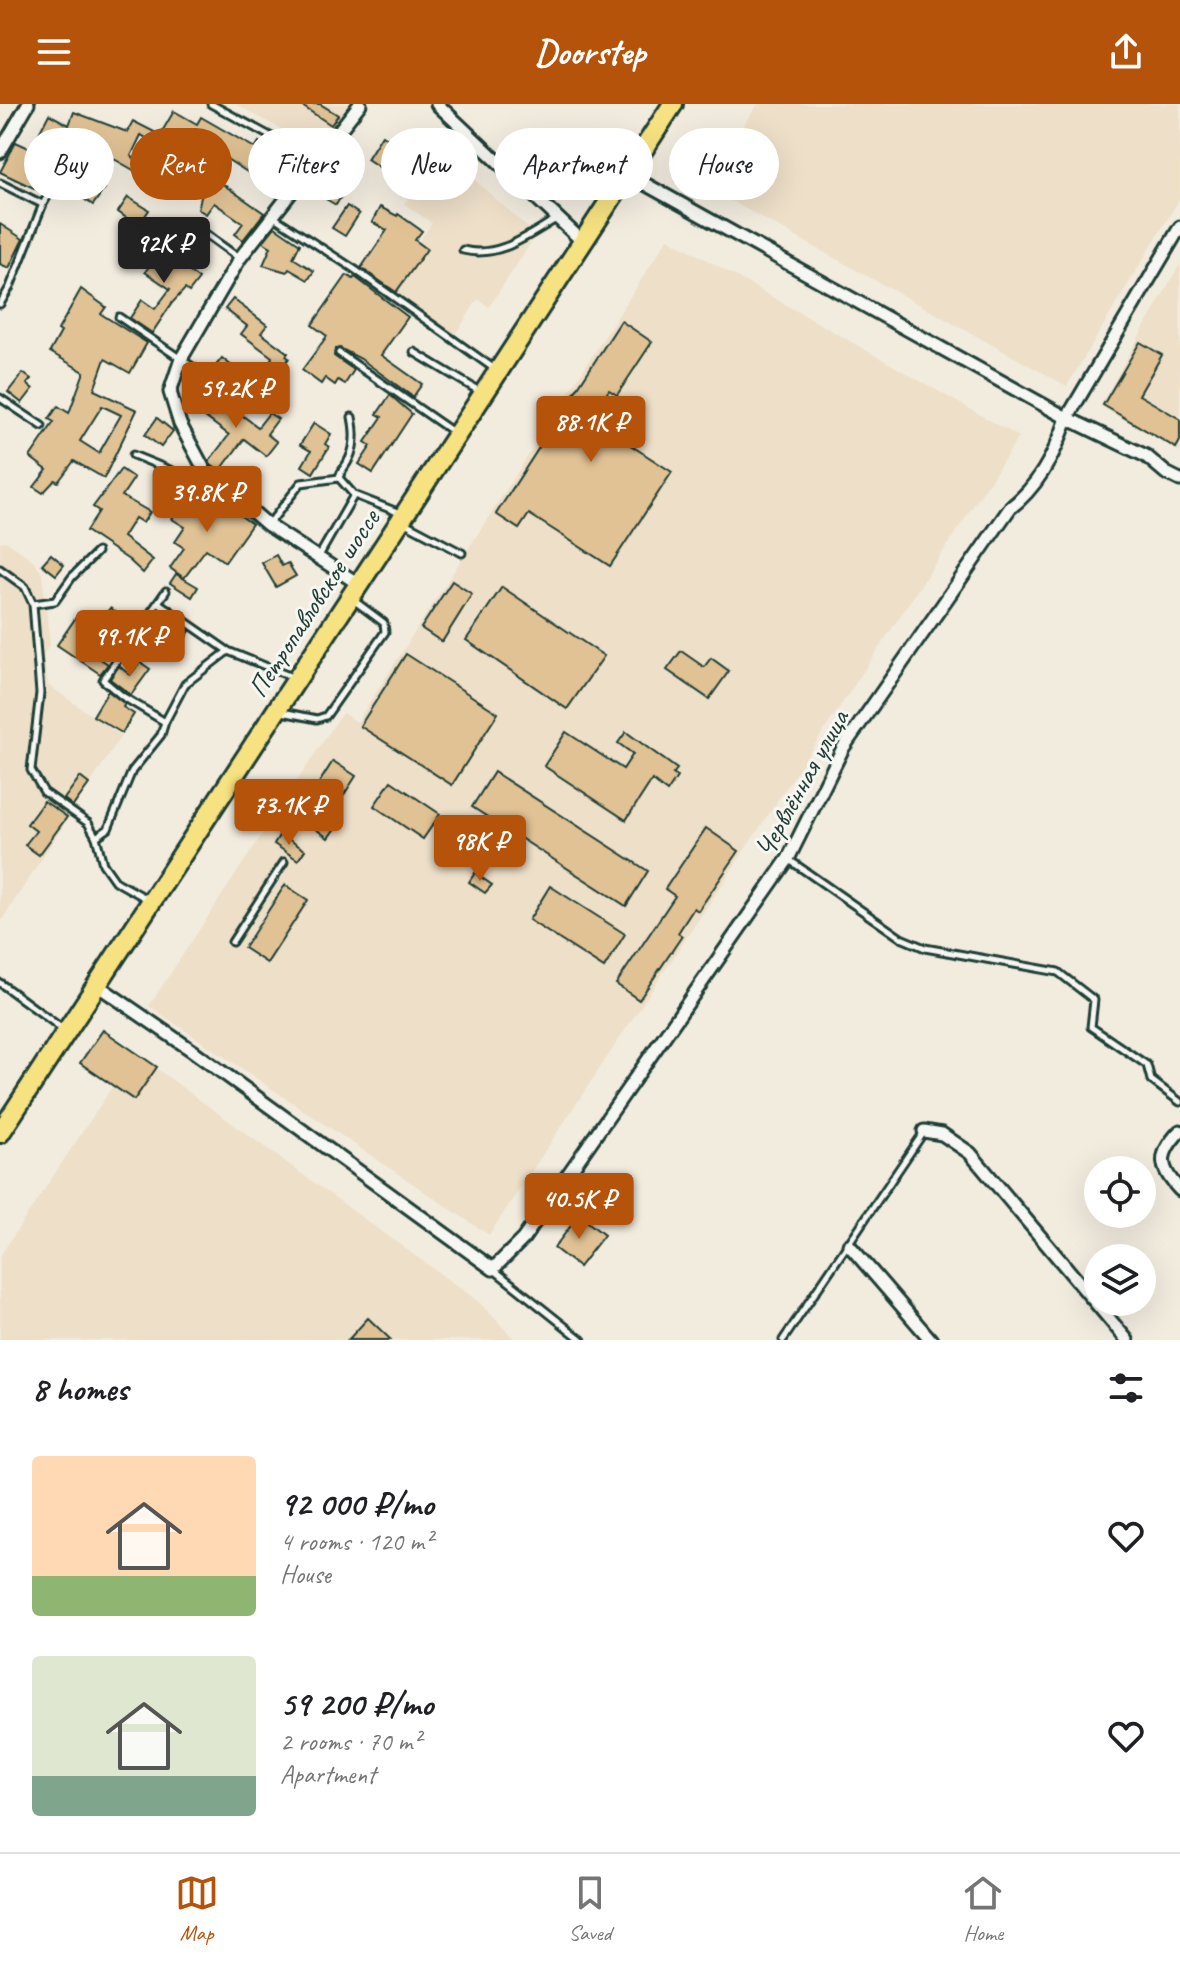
<!DOCTYPE html>
<meta charset="utf-8">
<style>
:root{--surface:#fff;--page:#f2f2f2;--text:#202124;--muted:#757577;--line:#e0e0e0;--accent:#b45309}
body{margin:0;font-family:Caveat,sans-serif;background:var(--page);color:var(--text);height:100vh;display:flex;flex-direction:column;font-size:30px;white-space:nowrap}
*{box-sizing:border-box;margin:0}
p{font-size:26px;color:var(--muted)}
.icon{flex:none;width:44px;height:44px;fill:none;stroke:currentColor;stroke-width:2;stroke-linecap:round;stroke-linejoin:round}
.map{position:relative;height:1236px;overflow:hidden}
.drawer{display:flex;flex-direction:column;background:var(--surface);flex:1}
.drawer>*{flex:none}
.banner{position:absolute;left:24px;top:24px;width:1132px;height:72px;display:flex;gap:16px}
.fabs{position:absolute;left:1084px;top:1052px;display:grid;gap:16px}
.fabs a{display:grid;place-items:center;width:72px;height:72px;border-radius:50%;background:var(--surface);box-shadow:0 8px 32px #0002;font-size:40px}
.price{position:absolute;translate:-50% -68px;padding:0 18px;border-radius:8px;background:var(--accent);color:#fff;font-size:26px;line-height:52px;filter:drop-shadow(0 2px 4px #0008)}
.price::after{content:'';position:absolute;left:50%;top:48px;width:24px;height:18px;margin-left:-12px;background:inherit;clip-path:polygon(0 0,100% 0,50% 100%)}
.price.on{background:#222;color:#fff}
ul{padding:0;list-style:none}
li{display:flex;align-items:center;gap:24px;height:200px;padding:0 32px}
li span{display:grid;place-items:center;flex:none;width:224px;height:160px;border-radius:8px;color:#555}
li>.icon{margin-inline-start:auto}
span .icon{width:96px;height:96px;fill:#fffc;stroke-width:1}
li b{font-size:34px}
h2{display:flex;justify-content:space-between;align-items:center;height:96px;padding:0 32px;font-size:34px}
.chip{padding:0 28px;border-radius:36px;background:var(--surface);box-shadow:0 8px 32px #0002;font-size:28px;line-height:72px}
.chip.on{background:var(--accent);color:#fff}
header{display:flex;justify-content:space-between;align-items:center;height:104px;padding:0 32px;background:var(--accent);color:#fff;font-size:36px;font-weight:700}
.tabs{display:flex;justify-content:space-around;align-items:center;height:112px;border-top:2px solid var(--line);background:var(--surface);font-size:22px;color:var(--muted)}
.tabs a{display:grid;justify-items:center;gap:4px}
.tabs .on{color:var(--accent)}
.map>svg:first-child{display:block}
.built{fill:#eddfc8}
.building{fill:#e0c294;stroke:#1f3d34;stroke-width:2;fill-rule:evenodd}
.lines{fill:none;stroke-linecap:round;stroke-linejoin:round}
.lane-casing{stroke:#1f3d34;stroke-width:11}
.street-casing{stroke:#1f3d34;stroke-width:17}
.primary-casing{stroke:#1f3d34;stroke-width:24}
.lane{stroke:#f6f6f2;stroke-width:5}
.street{stroke:#f6f6f2;stroke-width:11}
.primary{stroke:#f7e281;stroke-width:18}
.labels{text-anchor:middle;stroke-width:6;stroke-linejoin:round;paint-order:stroke}
.street-label{font-size:28px;fill:#1f3d34;stroke:#f6f6f2}
</style>
<header><svg class="icon" aria-label="menu" viewBox="0 0 24 24"><path d="M4 6h16M4 12h16M4 18h16"/></svg>Doorstep<svg class="icon" aria-label="share" viewBox="0 0 24 24"><path d="M12 15V3M7 8l5-5 5 5M5 13v7h14v-7"/></svg></header>
<div class="map">
<svg width="1180" height="1236" viewBox="0 0 1180 1236">
<rect width="100%" height="100%" fill="#f2ecdf"/>
<filter id="ink" filterUnits="userSpaceOnUse"><feTurbulence type="fractalNoise" baseFrequency=".0125" numOctaves="2"/><feDisplacementMap in="SourceGraphic" scale="16" xChannelSelector="R" yChannelSelector="G"/><feConvolveMatrix kernelMatrix="1 2 1 2 8 2 1 2 1" color-interpolation-filters="sRGB"/></filter>
<g filter="url(#ink)">
<!-- built -->
<g class="built">
<path d="M 236,0 L 347,0 L 331,28 L 309,41 Z"/>
<path d="M 758,0 L 1180,0 L 1180,94 L 1067,282 L 702,81 Z"/>
<path d="M 421,28 L 536,131 L 489,203 L 478,195 L 453,234 L 387,182 L 432,119 L 404,100 L 409,92 L 387,76 Z"/>
<path d="M 668,134 L 1019,333 L 489,1131 L 149,902 L 342,609 L 357,618 Z"/>
<path d="M 1180,160 L 1180,348 L 1100,302 Z"/>
<path d="M 6,437 L 34,457 L 42,469 L 50,540 L 43,551 L 48,581 L 121,632 L 0,819 L 0,438 Z"/>
<path d="M 103,926 L 479,1198 L 515,1236 L 0,1236 L 0,1152 L 113,982 L 80,959 Z"/>
</g>
<!-- building -->
<g class="building">
<path d="M 299,0 L 320,0 L 338,11 L 331,21 Z"/>
<path d="M 174,7 L 197,20 L 201,13 L 255,44 L 259,38 L 272,47 L 255,73 L 214,47 L 202,67 L 141,31 L 131,52 L 149,63 L 144,72 L 114,55 L 100,81 L 105,84 L 93,101 L 79,92 L 84,85 L 69,74 L 79,55 L 60,45 L 40,87 L 0,68 L 16,38 L 31,45 L 49,10 L 69,21 L 74,8 L 127,28 L 133,17 L 160,31 Z"/>
<path d="M 382,31 L 403,45 L 388,69 L 367,55 Z"/>
<path d="M 332,50 L 341,55 L 332,69 L 349,79 L 336,101 L 307,84 Z"/>
<path d="M 214,74 L 264,109 L 243,136 L 235,130 L 243,119 L 214,99 L 206,110 L 198,105 L 201,93 Z"/>
<path d="M 128,93 L 149,106 L 138,122 L 118,108 Z"/>
<path d="M 347,102 L 359,110 L 345,132 L 332,124 Z"/>
<path d="M 380,103 L 397,112 L 398,110 L 422,127 L 415,136 L 427,145 L 396,188 L 361,164 L 387,126 L 372,118 Z"/>
<path d="M 0,120 L 23,135 L 9,164 L 0,160 Z"/>
<path d="M 275,123 L 300,140 L 293,154 L 314,167 L 308,176 L 289,165 L 287,168 L 263,161 L 271,143 L 263,138 Z"/>
<path d="M 156,134 L 176,148 L 172,154 L 199,175 L 189,188 L 185,185 L 172,199 L 152,229 L 130,214 L 142,196 L 155,205 L 170,185 L 145,168 L 156,153 L 147,147 Z"/>
<path d="M 347,171 L 353,175 L 355,173 L 408,213 L 381,251 L 422,280 L 413,293 L 361,255 L 340,244 L 335,245 L 334,252 L 354,266 L 345,280 L 338,276 L 335,281 L 325,274 L 321,280 L 302,266 L 327,232 L 312,221 Z"/>
<path d="M 81,185 L 106,203 L 101,210 L 147,239 L 130,269 L 105,255 L 94,286 L 137,306 L 104,374 L 74,357 L 58,378 L 55,376 L 43,389 L 34,383 L 47,366 L 30,353 L 54,318 L 49,315 L 58,302 L 69,309 L 84,268 L 50,248 L 61,228 L 58,226 ZM 102,302 L 121,311 L 99,349 L 80,337 Z"/>
<path d="M 233,195 L 267,221 L 261,229 L 288,249 L 286,252 L 289,254 L 282,264 L 271,255 L 272,253 L 241,230 L 247,222 L 225,205 Z"/>
<path d="M 621,217 L 652,238 L 617,291 L 609,286 L 590,315 L 672,368 L 610,462 L 529,410 L 519,425 L 496,410 Z"/>
<path d="M 1140,238 L 1162,251 L 1139,291 L 1180,315 L 1180,337 L 1176,344 L 1103,301 Z"/>
<path d="M 222,254 L 233,263 L 225,274 L 213,265 Z"/>
<path d="M 23,269 L 31,275 L 27,280 L 33,285 L 22,299 L 8,288 Z"/>
<path d="M 211,288 L 258,323 L 269,309 L 278,315 L 267,330 L 277,338 L 266,352 L 244,335 L 220,367 L 211,361 L 209,357 L 229,331 L 197,307 Z"/>
<path d="M 390,291 L 412,310 L 373,369 L 359,360 L 371,342 L 365,338 L 382,313 L 377,310 Z"/>
<path d="M 157,314 L 173,327 L 161,343 L 145,331 Z"/>
<path d="M 314,319 L 331,330 L 325,340 L 329,343 L 313,369 L 302,362 L 311,347 L 300,341 Z"/>
<path d="M 121,365 L 134,374 L 122,392 L 150,408 L 143,419 L 135,414 L 123,433 L 153,456 L 143,469 L 129,456 L 86,427 L 99,407 L 93,403 Z"/>
<path d="M 206,394 L 226,408 L 230,404 L 252,420 L 225,458 L 206,445 L 184,474 L 170,464 L 184,444 L 175,438 L 185,423 L 172,415 L 183,398 L 197,406 Z"/>
<path d="M 51,450 L 64,461 L 56,471 L 42,460 Z"/>
<path d="M 276,451 L 282,462 L 288,459 L 296,472 L 276,483 L 262,459 Z"/>
<path d="M 176,470 L 198,483 L 192,493 L 170,479 Z"/>
<path d="M 452,477 L 472,490 L 442,538 L 421,524 Z"/>
<path d="M 502,483 L 604,552 L 567,605 L 466,536 Z"/>
<path d="M 110,504 L 122,512 L 112,525 L 100,518 Z"/>
<path d="M 161,508 L 190,527 L 181,540 L 150,519 Z"/>
<path d="M 79,509 L 102,525 L 87,546 L 108,560 L 100,570 L 57,541 Z"/>
<path d="M 681,547 L 704,563 L 711,554 L 729,567 L 709,595 L 667,566 Z"/>
<path d="M 406,550 L 498,609 L 452,681 L 360,622 Z"/>
<path d="M 140,558 L 150,565 L 131,591 L 110,575 L 119,562 L 130,571 Z"/>
<path d="M 108,587 L 125,600 L 123,603 L 134,610 L 122,629 L 93,612 Z"/>
<path d="M 566,628 L 623,665 L 633,650 L 618,639 L 626,628 L 677,665 L 673,670 L 677,673 L 667,688 L 652,676 L 626,716 L 544,662 Z"/>
<path d="M 333,657 L 356,672 L 327,717 L 336,723 L 328,734 L 309,720 L 325,699 L 312,690 Z"/>
<path d="M 494,668 L 648,767 L 626,802 L 472,703 Z"/>
<path d="M 80,673 L 89,680 L 73,702 L 64,695 Z"/>
<path d="M 391,677 L 440,710 L 423,735 L 374,702 Z"/>
<path d="M 44,697 L 67,713 L 39,751 L 25,741 L 36,727 L 27,720 Z"/>
<path d="M 706,724 L 739,747 L 698,807 L 694,804 L 678,829 L 682,832 L 639,896 L 616,880 L 675,792 L 665,785 Z"/>
<path d="M 280,730 L 305,746 L 298,756 L 274,740 Z"/>
<path d="M 475,769 L 492,781 L 485,789 L 469,778 Z"/>
<path d="M 285,781 L 308,796 L 267,859 L 244,844 Z"/>
<path d="M 550,782 L 625,830 L 604,864 L 529,816 Z"/>
<path d="M 103,926 L 157,963 L 134,996 L 80,959 Z"/>
<path d="M 579,1111 L 604,1131 L 579,1163 L 554,1144 Z"/>
<path d="M 368,1214 L 391,1236 L 348,1236 Z"/>
</g>
<g class="lines">
<!-- lane casing -->
<g class="lane-casing">
<g id="lane">
<path d="M 211,0 L 316,57"/>
<path d="M 0,79 L 42,100"/>
<path d="M 274,113 L 354,165 L 496,266"/>
<path d="M 203,128 L 239,154"/>
<path d="M 463,146 C 498,155 527,132 556,115"/>
<path d="M 0,200 L 10,183 L 43,100 L 66,60"/>
<path d="M 119,213 L 240,295"/>
<path d="M 414,248 L 479,287"/>
<path d="M 339,249 L 453,328"/>
<path d="M 0,294 L 42,322"/>
<path d="M 352,313 C 355,327 356,341 349,355 C 346,363 341,365 339,374 L 354,391 L 400,409"/>
<path d="M 133,351 L 185,372 L 204,368"/>
<path d="M 405,419 L 462,449"/>
<path d="M 269,420 L 301,379 L 339,374"/>
<path d="M 319,452 L 354,391"/>
<path d="M 0,465 L 25,483 L 33,500 L 40,589 L 31,666 L 44,688 L 88,719 L 96,733 L 103,760 L 115,777 L 149,796"/>
<path d="M 159,499 L 228,547 L 292,573"/>
<path d="M 33,500 L 55,497 L 72,473 L 97,448"/>
<path d="M 282,608 L 317,615 L 326,612 L 385,528 L 384,519 L 352,495"/>
<path d="M 165,618 L 122,592 L 103,576 L 166,487"/>
<path d="M 96,733 L 108,725 L 132,667 L 161,631 L 165,618 L 185,580 L 228,547"/>
<path d="M 788,755 L 901,834 L 925,844 L 1058,868 L 1094,896 L 1091,923 L 1147,961 L 1151,976 L 1180,998"/>
<path d="M 232,838 L 284,758"/>
<path d="M 0,879 L 64,926"/>
<path d="M 493,1165 L 582,1236"/>
<path d="M 783,1236 L 924,1028"/>
</g>
</g>
<!-- street casing -->
<g class="street-casing">
<g id="street">
<path d="M 437,0 L 582,137"/>
<path d="M 0,48 L 28,0"/>
<path d="M 627,70 L 1067,314 L 1146,352 L 1166,369 L 1180,376"/>
<path d="M 360,481 L 268,421 L 205,367 L 180,320 L 170,288 L 181,255 L 240,154 L 360,0"/>
<path d="M 97,881 L 193,947 L 493,1165 L 523,1135 L 788,755 L 843,644 L 1010,404 C 1039,382 1056,348 1067,314 L 1180,123"/>
<path d="M 924,1027 L 942,1030 L 970,1049 L 1127,1236"/>
<path d="M 1180,1027 C 1158,1050 1158,1063 1180,1086"/>
<path d="M 849,1141 L 931,1236"/>
</g>
</g>
<!-- primary casing -->
<g class="primary-casing">
<path id="primary" d="M 0,1029 L 673,0"/>
</g>
<!-- lane -->
<use href="#lane" class="lane"/>
<!-- street -->
<use href="#street" class="street"/>
<!-- primary -->
<use href="#primary" class="primary"/>
</g>
</g>
<g class="labels">
<!-- street labels -->
<g class="street-label">
<text transform="translate(313 499) rotate(-57)" y="10">Петропавловское шоссе</text>
<text transform="translate(801 679) rotate(-61)" y="10">Червлённая улица</text>
</g>
</g>
</svg>
<div class="fabs">
<a><svg class="icon" aria-label="locate" viewBox="0 0 24 24"><circle cx="12" cy="12" r="6"/><path d="M12 2v4M12 18v4M2 12h4M18 12h4"/></svg></a>
<a><svg class="icon" aria-label="layers" viewBox="0 0 24 24"><path d="M12 4l9 5-9 5-9-5zM3 14l9 5 9-5"/></svg></a>
</div>
<b class="price on" style="left:164px;top:181px">92K ₽</b>
<b class="price" style="left:236px;top:326px">59.2K ₽</b>
<b class="price" style="left:591px;top:360px">88.1K ₽</b>
<b class="price" style="left:207px;top:430px">39.8K ₽</b>
<b class="price" style="left:130px;top:574px">99.1K ₽</b>
<b class="price" style="left:289px;top:743px">73.1K ₽</b>
<b class="price" style="left:480px;top:779px">98K ₽</b>
<b class="price" style="left:579px;top:1137px">40.5K ₽</b>
<div class="banner">
<a class="chip">Buy</a>
<a class="chip on">Rent</a>
<a class="chip">Filters</a>
<a class="chip">New</a>
<a class="chip">Apartment</a>
<a class="chip">House</a>
</div>
</div>
<section class="drawer">
<h2>8 homes<svg class="icon" aria-label="filters" viewBox="0 0 24 24"><path d="M4 7h16M4 17h16"/><circle cx="9" cy="7" r="2"/><circle cx="15" cy="17" r="2"/></svg></h2>
<ul>
<li><span style="background:linear-gradient(#ffd9b3 75%,#8fb573 0)"><svg class="icon" aria-label="home" viewBox="0 0 24 24"><path d="M3 11l9-7 9 7M6 9v11h12V9"/></svg></span><div><b>92 000 ₽/mo</b><p>4 rooms · 120 m²</p><p>House</p></div><svg class="icon" aria-label="heart" viewBox="0 0 24 24"><path d="M12 20l-8-8c-3-5 5-10 8-4 3-6 11-1 8 4z"/></svg></li>
<li><span style="background:linear-gradient(#dfe7d0 75%,#7fa58c 0)"><svg class="icon" aria-label="home" viewBox="0 0 24 24"><path d="M3 11l9-7 9 7M6 9v11h12V9"/></svg></span><div><b>59 200 ₽/mo</b><p>2 rooms · 70 m²</p><p>Apartment</p></div><svg class="icon" aria-label="heart" viewBox="0 0 24 24"><path d="M12 20l-8-8c-3-5 5-10 8-4 3-6 11-1 8 4z"/></svg></li>
</ul>
</section>
<nav class="tabs">
<a class="on"><svg class="icon" aria-label="map" viewBox="0 0 24 24"><path d="M3 6l6-2 6 2 6-2v14l-6 2-6-2-6 2zM9 4v14M15 6v14"/></svg>Map</a>
<a><svg class="icon" aria-label="saved" viewBox="0 0 24 24"><path d="M7 4h10v16l-5-4-5 4z"/></svg>Saved</a>
<a><svg class="icon" aria-label="home" viewBox="0 0 24 24"><path d="M3 11l9-7 9 7M6 9v11h12V9"/></svg>Home</a>
</nav>
